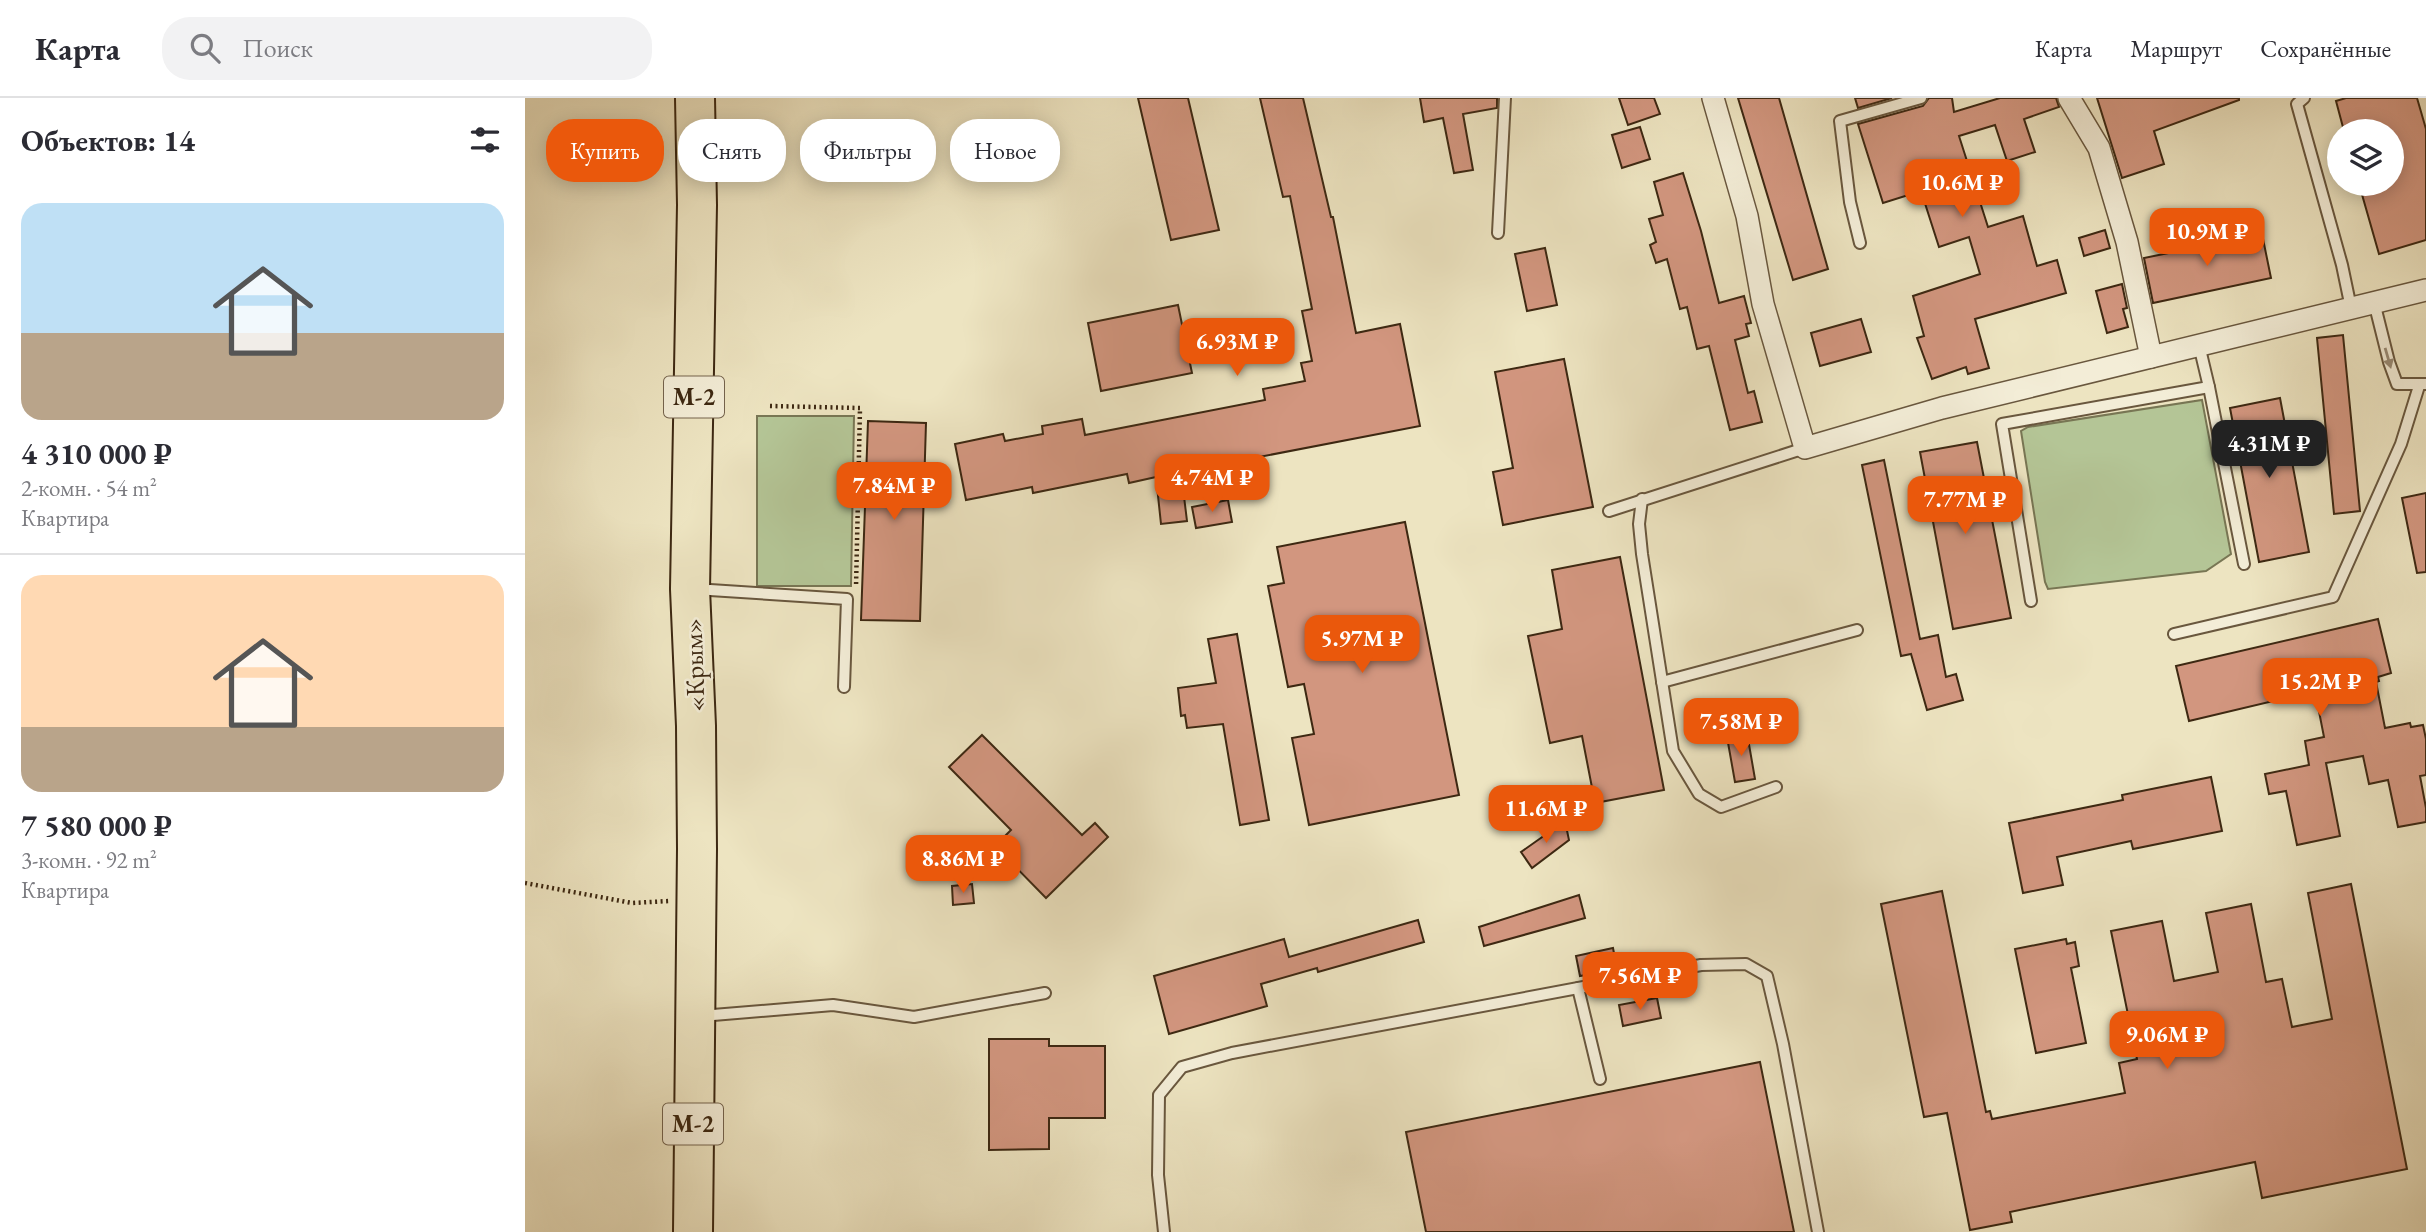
<!DOCTYPE html>
<html lang="ru">
<meta charset="utf-8">
<style>
:root{--surface:#fff;--page:#f2f2f3;--text:#2b2b33;--muted:#7c7c81;--line:#e1e1e2;--accent:#ea580c}
body{margin:0;font-family:"EB Garamond",serif;background:var(--page);color:var(--text);height:100vh;display:flex;flex-direction:column;font-size:26px;white-space:nowrap}
*{box-sizing:border-box;margin:0}
p{font-size:23px;color:var(--muted)}
.icon{flex:none;width:38px;height:38px;fill:none;stroke:currentColor;stroke-width:2;stroke-linecap:round;stroke-linejoin:round}
.map{position:relative;flex:1;overflow:hidden}
.details{display:flex;flex-direction:column;background:var(--surface);width:525px}
.details>*{flex:none}
.guide{position:absolute;left:21px;top:21px;width:665px;height:63px;display:flex;gap:14px}
.buttons{position:absolute;left:1802px;top:21px;display:grid;gap:14px}
.buttons a{display:grid;place-items:center;width:77px;height:77px;border-radius:50%;background:var(--surface);box-shadow:0 4px 18px #0003;font-size:35px}
.price{position:absolute;translate:-50% -60px;padding:0 16px;border-radius:14px;background:var(--accent);color:#fff;font-size:23px;line-height:46px;filter:drop-shadow(0 2px 4px #0008)}
.price::after{content:'';position:absolute;left:50%;top:42px;width:21px;height:16px;margin-left:-10px;background:inherit;clip-path:polygon(0 0,100% 0,50% 100%)}
.price.current{background:#222;color:#fff}
ul{padding:0;list-style:none}
li{display:grid;align-content:center;gap:14px;height:371px;padding:0 21px}
li+li{border-top:2px solid var(--line)}
li span{display:grid;place-items:center;height:217px;border-radius:21px;color:#555}
li>.icon{margin-inline-start:auto}
span .icon{width:126px;height:126px;fill:#fffc;stroke-width:1}
li b{font-size:30px}
h2{display:flex;justify-content:space-between;align-items:center;height:84px;padding:0 21px;font-size:30px}
.pill{padding:0 24px;border-radius:28px;background:var(--surface);box-shadow:0 4px 18px #0003;font-size:24px;line-height:63px}
.pill.current{background:var(--accent);color:#fff}
header{display:flex;align-items:center;gap:42px;box-sizing:border-box;height:98px;padding:0 35px;background:var(--surface);border-bottom:2px solid var(--line)}
header strong{font-size:33px}
nav{display:flex;gap:38px;margin-inline-start:auto;font-size:24px}
.search{width:490px;height:63px;background:var(--page);display:flex;align-items:center;gap:18px;box-sizing:border-box;padding:0 24px;border-radius:28px;color:var(--muted);font-size:26px}
main{display:flex;flex:1;min-height:0}
.map>svg:first-child{display:block}
.green{fill:#b4c596;stroke:#787654;stroke-width:2}
.building{fill:#d2967f;stroke:#3d2812;stroke-width:2}
.lines{fill:none;stroke-linecap:round;stroke-linejoin:round}
.lane-casing{stroke:#69573e;stroke-width:14}
.street-casing{stroke:#69573e;stroke-width:24}
.highway-casing{stroke:#3d2812;stroke-width:42}
.path{stroke:#3d2812;stroke-width:4.5;stroke-dasharray:2 3.5;stroke-linecap:butt}
.lane{stroke:#f3edd7;stroke-width:10}
.street{stroke:#f3edd7;stroke-width:21}
.highway{stroke:#ede4c1;stroke-width:38}
.oneway{fill:#988a74}
.labels{text-anchor:middle;stroke-width:5;stroke-linejoin:round;paint-order:stroke}
.shield{fill:#f3edd7;stroke:#74634d;stroke-width:2}
.shield-label{font-size:24px;font-weight:bold;fill:#3d2812}
.street-label{font-size:26px;fill:#3d2812;stroke:#f3edd7}
</style>
<header>
<strong>Карта</strong>
<div class="search"><svg class="icon" aria-label="search" viewBox="0 0 24 24"><circle cx="10" cy="10" r="6"/><path d="M15 15l6 6"/></svg>Поиск</div>
<nav><a>Карта</a><a>Маршрут</a><a>Сохранённые</a></nav>
</header>
<main>
<section class="details">
<h2>Объектов: 14<svg class="icon" aria-label="filters" viewBox="0 0 24 24"><path d="M4 7h16M4 17h16"/><circle cx="9" cy="7" r="2"/><circle cx="15" cy="17" r="2"/></svg></h2>
<ul>
<li><span style="background:linear-gradient(#bfe0f5 60%,#b9a48a 0)"><svg class="icon" aria-label="home" viewBox="0 0 24 24"><path d="M3 11l9-7 9 7M6 9v11h12V9"/></svg></span><div><b>4 310 000 ₽</b><p>2-комн. · 54 m²</p><p>Квартира</p></div></li>
<li><span style="background:linear-gradient(#ffd9b3 70%,#b9a48a 0)"><svg class="icon" aria-label="home" viewBox="0 0 24 24"><path d="M3 11l9-7 9 7M6 9v11h12V9"/></svg></span><div><b>7 580 000 ₽</b><p>3-комн. · 92 m²</p><p>Квартира</p></div></li>
</ul>
</section>
<div class="map">
<svg width="1901" height="1134" viewBox="0 0 1901 1134">
<rect width="100%" height="100%" fill="#ede4c1"/>
<filter id="stains"><feTurbulence type="fractalNoise" baseFrequency=".00286" numOctaves="4"/><feColorMatrix values="0 0 0 0 .2 0 0 0 0 .09 0 0 0 0 .02 0 0 0 .5 -.17"/></filter>
<radialGradient id="worn" r=".72"><stop offset=".6" stop-color="#630" stop-opacity="0"/><stop offset="1" stop-color="#630" stop-opacity=".3"/></radialGradient>
<!-- green -->
<g class="green">
<path d="M 1677,302 L 1706,456 L 1681,473 L 1523,491 L 1520,484 L 1496,333 L 1503,329 Z"/>
<path d="M 232,318 L 329,318 L 326,488 L 232,488 Z"/>
</g>
<!-- building -->
<g class="building">
<path d="M 613,0 L 663,0 L 694,132 L 646,142 Z"/>
<path d="M 735,0 L 778,0 L 806,119 L 808,119 L 831,235 L 875,226 L 895,328 L 656,374 L 662,423 L 636,426 L 631,379 L 604,385 L 602,376 L 508,395 L 507,389 L 441,402 L 430,346 L 478,336 L 480,343 L 518,336 L 517,328 L 557,321 L 560,337 L 740,302 L 738,291 L 780,283 L 776,265 L 787,263 L 777,213 L 787,211 L 765,98 L 758,99 Z"/>
<path d="M 895,0 L 972,0 L 972,10 L 938,16 L 948,72 L 929,75 L 918,20 L 899,24 Z"/>
<path d="M 1094,0 L 1129,0 L 1135,16 L 1103,27 Z"/>
<path d="M 1213,0 L 1254,0 L 1303,171 L 1268,182 Z"/>
<path d="M 1330,0 L 1367,0 L 1333,10 Z"/>
<path d="M 1404,0 L 1427,0 L 1429,14 L 1475,0 L 1531,0 L 1534,9 L 1499,21 L 1510,54 L 1482,63 L 1470,27 L 1434,38 L 1463,129 L 1498,118 L 1512,168 L 1532,162 L 1541,195 L 1450,221 L 1464,270 L 1443,276 L 1441,269 L 1407,281 L 1392,240 L 1399,238 L 1388,198 L 1455,176 L 1444,139 L 1414,149 L 1396,93 L 1358,105 L 1333,26 L 1398,8 Z"/>
<path d="M 1572,0 L 1714,0 L 1714,2 L 1629,33 L 1639,66 L 1597,80 Z"/>
<path d="M 1821,0 L 1892,0 L 1901,31 L 1901,142 L 1854,156 L 1834,86 L 1867,86 L 1867,33 L 1819,33 L 1811,3 Z"/>
<path d="M 1115,29 L 1125,61 L 1097,70 L 1087,37 Z"/>
<path d="M 1158,75 L 1176,133 L 1194,205 L 1219,198 L 1226,225 L 1221,226 L 1224,238 L 1210,242 L 1223,295 L 1229,293 L 1237,324 L 1205,332 L 1184,248 L 1172,251 L 1162,209 L 1155,211 L 1142,161 L 1131,165 L 1125,147 L 1131,144 L 1124,121 L 1138,117 L 1129,84 Z"/>
<path d="M 1580,132 L 1585,150 L 1559,158 L 1554,140 Z"/>
<path d="M 1737,136 L 1746,180 L 1628,205 L 1619,160 Z"/>
<path d="M 1020,150 L 1032,207 L 1002,213 L 990,156 Z"/>
<path d="M 1597,186 L 1602,210 L 1598,211 L 1603,229 L 1582,235 L 1571,193 Z"/>
<path d="M 653,207 L 667,275 L 576,293 L 563,225 Z"/>
<path d="M 1336,221 L 1346,254 L 1295,268 L 1286,235 Z"/>
<path d="M 1818,237 L 1835,413 L 1809,416 L 1792,240 Z"/>
<path d="M 1039,261 L 1068,409 L 978,427 L 968,374 L 988,370 L 970,274 Z"/>
<path d="M 1755,300 L 1784,454 L 1734,464 L 1705,310 Z"/>
<path d="M 343,323 L 401,325 L 395,523 L 336,522 Z"/>
<path d="M 1452,344 L 1486,520 L 1428,531 L 1395,354 Z"/>
<path d="M 1359,362 L 1395,541 L 1413,537 L 1421,579 L 1431,576 L 1438,602 L 1402,612 L 1386,556 L 1376,558 L 1337,367 Z"/>
<path d="M 1901,395 L 1901,474 L 1892,475 L 1877,400 Z"/>
<path d="M 703,402 L 707,424 L 671,430 L 667,409 Z"/>
<path d="M 880,424 L 934,697 L 784,727 L 767,640 L 789,636 L 779,586 L 763,589 L 743,488 L 759,485 L 752,449 Z"/>
<path d="M 1095,459 L 1139,692 L 1070,705 L 1057,638 L 1025,645 L 1003,538 L 1037,531 L 1027,472 Z"/>
<path d="M 1853,521 L 1866,575 L 1853,579 L 1854,583 L 1851,584 L 1860,630 L 1885,625 L 1886,629 L 1898,627 L 1901,641 L 1901,677 L 1895,678 L 1901,710 L 1901,724 L 1873,729 L 1863,682 L 1844,686 L 1838,658 L 1801,665 L 1815,738 L 1772,747 L 1761,693 L 1744,696 L 1740,676 L 1784,667 L 1780,643 L 1799,639 L 1790,593 L 1664,623 L 1651,568 Z"/>
<path d="M 712,536 L 744,722 L 715,727 L 698,626 L 662,630 L 660,617 L 656,618 L 653,590 L 691,585 L 683,541 Z"/>
<path d="M 1222,635 L 1230,681 L 1210,684 L 1202,639 Z"/>
<path d="M 457,637 L 557,737 L 570,725 L 583,739 L 521,800 L 470,748 L 486,732 L 424,669 Z"/>
<path d="M 1686,679 L 1697,733 L 1608,751 L 1606,743 L 1532,759 L 1538,787 L 1498,795 L 1484,725 L 1598,702 L 1597,697 Z"/>
<path d="M 1040,723 L 1044,742 L 1007,770 L 996,754 Z"/>
<path d="M 447,786 L 449,805 L 428,807 L 427,788 Z"/>
<path d="M 1826,786 L 1882,1071 L 1737,1100 L 1730,1064 L 1485,1114 L 1487,1124 L 1445,1132 L 1422,1015 L 1399,1019 L 1356,806 L 1417,793 L 1461,1014 L 1465,1013 L 1467,1021 L 1600,995 L 1594,965 L 1612,961 L 1586,833 L 1637,823 L 1649,883 L 1693,874 L 1681,815 L 1726,806 L 1741,884 L 1757,881 L 1767,929 L 1807,921 L 1783,795 Z"/>
<path d="M 1054,797 L 1060,820 L 959,848 L 954,829 Z"/>
<path d="M 893,822 L 899,844 L 793,874 L 792,870 L 736,886 L 742,908 L 644,936 L 629,878 L 759,841 L 764,859 Z"/>
<path d="M 1541,841 L 1542,846 L 1550,844 L 1554,868 L 1546,870 L 1561,945 L 1511,955 L 1490,851 Z"/>
<path d="M 1088,850 L 1092,871 L 1055,878 L 1051,858 Z"/>
<path d="M 1132,900 L 1136,920 L 1098,928 L 1094,907 Z"/>
<path d="M 464,941 L 524,941 L 524,948 L 580,948 L 580,1020 L 524,1020 L 524,1051 L 464,1052 Z"/>
<path d="M 1235,964 L 1269,1134 L 901,1134 L 881,1034 Z"/>
</g>
<g class="lines">
<!-- lane casing -->
<g class="lane-casing">
<g id="lane">
<path d="M 1779,0 L 1772,6 L 1817,167 L 1826,210"/>
<path d="M 973,135 L 980,0"/>
<path d="M 1335,145 L 1325,104 L 1315,23 L 1396,0"/>
<path d="M 1849,204 L 1864,264 L 1872,286 L 1901,286"/>
<path d="M 1684,289 L 1719,466"/>
<path d="M 1117,401 L 1114,426 L 1117,456 L 1148,653 L 1174,696 L 1196,709 L 1251,689"/>
<path d="M 1084,413 L 1280,350"/>
<path d="M 185,492 L 322,501 L 319,589"/>
<path d="M 1506,503 L 1477,326 L 1684,289 L 1674,247"/>
<path d="M 1649,536 L 1808,499 L 1876,346 L 1894,288"/>
<path d="M 1137,584 L 1332,532"/>
<path d="M 1053,890 L 1075,981"/>
<path d="M 188,917 L 308,907 L 389,919 L 520,895"/>
<path d="M 639,1134 L 633,1077 L 634,997 L 657,969 L 707,955 L 1176,867 L 1221,866 L 1242,878 L 1258,946 L 1293,1134"/>
</g>
</g>
<!-- street casing -->
<g class="street-casing">
<g id="street">
<path d="M 1188,0 L 1222,118 L 1238,206 L 1280,350 L 1417,310 L 1901,192"/>
<path d="M 1544,0 L 1574,50 L 1602,144 L 1626,259"/>
</g>
</g>
<!-- highway casing -->
<g class="highway-casing">
<path id="highway" d="M 168,1134 L 172,751 L 171,628 L 165,491 L 172,107 L 170,0"/>
</g>
<!-- path -->
<g class="path">
<path d="M 245,308 L 335,310 L 331,489"/>
<path d="M 0,785 L 107,805 L 144,803"/>
</g>
<!-- lane -->
<use href="#lane" class="lane"/>
<!-- street -->
<use href="#street" class="street"/>
<!-- highway -->
<use href="#highway" class="highway"/>
</g>
<!-- one-way arrows -->
<defs><path id="oneway-solid" d="M-6-.8H1V-3.2L6.5 0L1 3.2V.8H-6Z" transform="scale(1.75)"/></defs>
<use class="oneway" href="#oneway-solid" transform="translate(1863 260) rotate(74)"/>
<g class="labels">
<!-- shield labels -->
<g class="shield">
<rect x="139" y="278.5" width="60" height="41" rx="5"/>
<rect x="138" y="1005.5" width="60" height="41" rx="5"/>
</g>
<g class="shield-label">
<text x="169" y="307">М-2</text>
<text x="168" y="1034">М-2</text>
</g>
<!-- street labels -->
<g class="street-label">
<text transform="translate(169 567) rotate(-92)" y="9">«Крым»</text>
</g>
</g>
<rect width="100%" height="100%" filter="url(#stains)"/>
<rect width="100%" height="100%" fill="url(#worn)"/>
</svg>
<div class="buttons">
<a><svg class="icon" aria-label="layers" viewBox="0 0 24 24"><path d="M12 4l9 5-9 5-9-5zM3 14l9 5 9-5"/></svg></a>
</div>
<b class="price" style="left:1437px;top:121px">10.6M ₽</b>
<b class="price" style="left:1682px;top:170px">10.9M ₽</b>
<b class="price" style="left:712px;top:280px">6.93M ₽</b>
<b class="price current" style="left:1744px;top:382px">4.31M ₽</b>
<b class="price" style="left:687px;top:416px">4.74M ₽</b>
<b class="price" style="left:369px;top:424px">7.84M ₽</b>
<b class="price" style="left:1440px;top:438px">7.77M ₽</b>
<b class="price" style="left:837px;top:577px">5.97M ₽</b>
<b class="price" style="left:1795px;top:620px">15.2M ₽</b>
<b class="price" style="left:1216px;top:660px">7.58M ₽</b>
<b class="price" style="left:1021px;top:747px">11.6M ₽</b>
<b class="price" style="left:438px;top:797px">8.86M ₽</b>
<b class="price" style="left:1115px;top:914px">7.56M ₽</b>
<b class="price" style="left:1642px;top:973px">9.06M ₽</b>
<div class="guide">
<a class="pill current">Купить</a>
<a class="pill">Снять</a>
<a class="pill">Фильтры</a>
<a class="pill">Новое</a>
</div>
</div>
</main>
